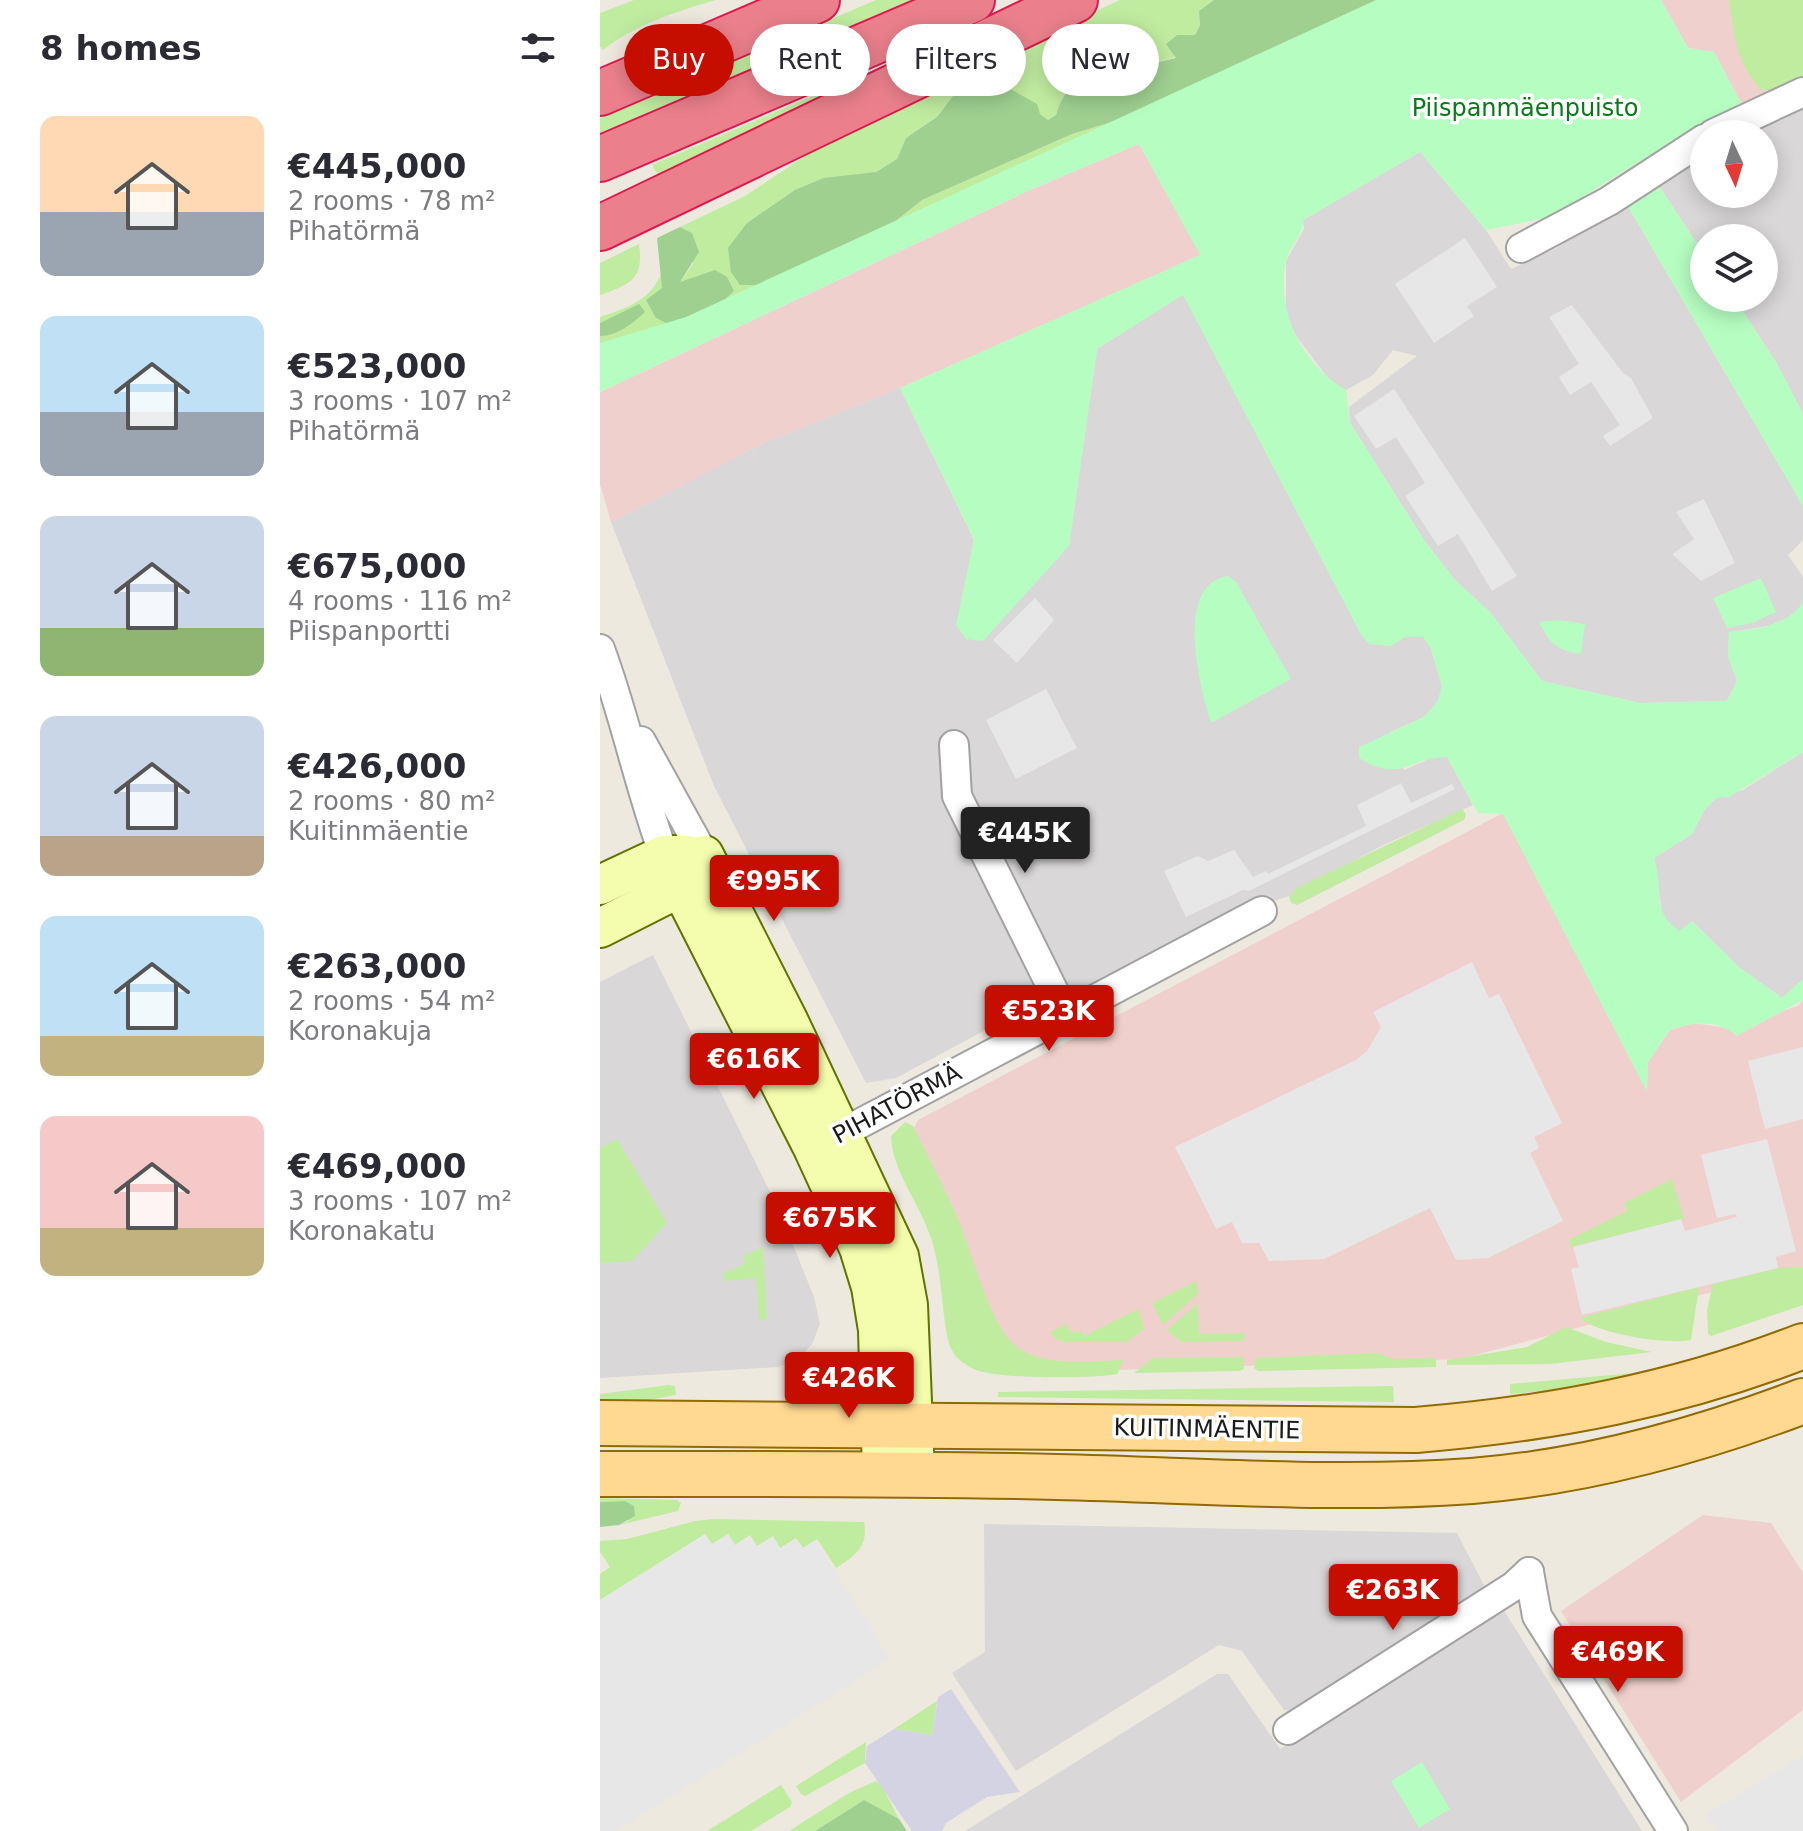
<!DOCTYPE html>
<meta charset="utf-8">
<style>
:root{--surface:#fff;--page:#f2f2f3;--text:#2b2b33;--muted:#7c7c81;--accent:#c50e00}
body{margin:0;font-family:"DejaVu Sans",sans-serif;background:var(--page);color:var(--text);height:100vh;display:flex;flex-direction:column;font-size:30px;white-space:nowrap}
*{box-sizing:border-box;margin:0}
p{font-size:26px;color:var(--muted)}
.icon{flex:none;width:44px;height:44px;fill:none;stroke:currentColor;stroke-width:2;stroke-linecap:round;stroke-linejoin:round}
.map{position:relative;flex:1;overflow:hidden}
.sheet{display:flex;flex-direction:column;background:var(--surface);width:600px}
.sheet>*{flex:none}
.top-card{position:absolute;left:24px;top:24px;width:760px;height:72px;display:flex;gap:16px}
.needle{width:52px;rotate:176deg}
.fabs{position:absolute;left:1090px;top:120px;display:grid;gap:16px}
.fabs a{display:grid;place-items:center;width:88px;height:88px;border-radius:50%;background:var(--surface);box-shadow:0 4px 20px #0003;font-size:40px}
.price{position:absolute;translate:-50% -68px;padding:0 18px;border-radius:8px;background:var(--accent);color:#fff;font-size:26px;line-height:52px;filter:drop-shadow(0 2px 4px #0008)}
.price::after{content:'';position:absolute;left:50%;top:48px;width:24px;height:18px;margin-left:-12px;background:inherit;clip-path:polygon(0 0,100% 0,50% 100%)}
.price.selected{background:#222;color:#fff}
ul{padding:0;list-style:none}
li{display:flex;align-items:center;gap:24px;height:200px;padding:0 40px}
li span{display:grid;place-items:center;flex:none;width:224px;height:160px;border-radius:16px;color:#555}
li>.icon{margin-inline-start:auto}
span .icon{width:96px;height:96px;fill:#fffc;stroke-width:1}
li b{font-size:34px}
h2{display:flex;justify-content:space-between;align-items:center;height:96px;padding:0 40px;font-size:34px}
.tag{padding:0 28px;border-radius:36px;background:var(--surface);box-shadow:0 4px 20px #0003;font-size:28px;line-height:72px}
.tag.selected{background:var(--accent);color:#fff}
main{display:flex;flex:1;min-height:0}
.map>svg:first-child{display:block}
.residential{fill:#d9d7d7}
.commercial{fill:#f0d0cc}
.grass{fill:#c0eca0}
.forest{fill:#9fd090}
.park{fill:#b6fdc1}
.parking{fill:#e7e7e7}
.plaza{fill:#d4d3e3}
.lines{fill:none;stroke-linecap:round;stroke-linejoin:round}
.street-casing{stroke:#a2a2a2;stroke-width:32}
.secondary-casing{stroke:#5f7300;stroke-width:42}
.primary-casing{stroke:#916b00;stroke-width:48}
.highway-casing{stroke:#df184e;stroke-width:48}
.street{stroke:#fff;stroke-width:28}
.secondary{stroke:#f4fdad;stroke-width:38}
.primary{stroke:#ffd892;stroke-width:44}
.highway{stroke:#eb808c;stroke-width:44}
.labels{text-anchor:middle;stroke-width:7;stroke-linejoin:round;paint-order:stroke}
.park-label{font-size:24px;fill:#047d16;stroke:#fff}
.street-label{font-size:24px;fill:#1b1b1b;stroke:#fff}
</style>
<main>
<section class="sheet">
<h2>8 homes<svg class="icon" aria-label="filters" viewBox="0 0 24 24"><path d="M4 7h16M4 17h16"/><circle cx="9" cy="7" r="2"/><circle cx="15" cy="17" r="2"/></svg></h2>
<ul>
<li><span style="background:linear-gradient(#ffd9b3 60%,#9aa5b1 0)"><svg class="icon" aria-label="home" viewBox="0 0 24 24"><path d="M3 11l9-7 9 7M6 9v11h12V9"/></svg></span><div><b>€445,000</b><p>2 rooms · 78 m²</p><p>Pihatörmä</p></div></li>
<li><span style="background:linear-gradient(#bfe0f5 60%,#9aa5b1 0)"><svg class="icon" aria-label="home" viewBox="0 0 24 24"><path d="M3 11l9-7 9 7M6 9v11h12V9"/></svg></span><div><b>€523,000</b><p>3 rooms · 107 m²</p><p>Pihatörmä</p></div></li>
<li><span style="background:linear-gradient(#c9d6e8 70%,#8fb573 0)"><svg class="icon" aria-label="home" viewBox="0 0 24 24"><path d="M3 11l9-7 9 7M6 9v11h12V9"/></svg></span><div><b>€675,000</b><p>4 rooms · 116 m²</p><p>Piispanportti</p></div></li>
<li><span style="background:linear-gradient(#c9d6e8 75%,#b9a48a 0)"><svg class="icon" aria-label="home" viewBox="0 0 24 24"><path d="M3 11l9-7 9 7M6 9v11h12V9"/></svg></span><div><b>€426,000</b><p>2 rooms · 80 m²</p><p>Kuitinmäentie</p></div></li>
<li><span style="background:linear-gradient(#bfe0f5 75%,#c2b280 0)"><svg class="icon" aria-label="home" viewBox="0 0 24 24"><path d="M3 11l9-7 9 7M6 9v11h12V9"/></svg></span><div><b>€263,000</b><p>2 rooms · 54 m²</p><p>Koronakuja</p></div></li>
<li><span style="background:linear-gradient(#f6c9c9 70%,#c2b280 0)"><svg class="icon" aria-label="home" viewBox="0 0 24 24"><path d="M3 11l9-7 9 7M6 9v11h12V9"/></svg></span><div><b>€469,000</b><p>3 rooms · 107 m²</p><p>Koronakatu</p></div></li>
</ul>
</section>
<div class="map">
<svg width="1203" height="1831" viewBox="0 0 1203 1831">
<rect width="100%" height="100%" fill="#ede9df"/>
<!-- residential -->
<g class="residential">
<path d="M 1203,108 L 1203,414 L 1176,362 L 1134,298 L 1164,298 L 1164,238 L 1104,238 L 1104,254 L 1057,183 L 1104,155 L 1104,194 L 1164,194 L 1164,134 L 1139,134 Z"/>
<path d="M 820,152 L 886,230 L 911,269 L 955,249 L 1026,203 L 1203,506 L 1203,540 L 1188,555 L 1203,577 L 1203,602 L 1195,615 L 1168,626 L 1129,632 L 1128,656 L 1137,681 L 1127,701 L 1040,703 L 942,681 L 890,612 L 855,580 L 824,540 L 750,423 L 749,407 L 817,356 L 793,350 L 773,375 L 746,390 L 730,381 L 694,333 L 686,312 L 686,261 L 704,229 L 703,220 Z"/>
<path d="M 583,294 L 762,636 L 824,637 L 831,649 L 842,686 L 838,701 L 824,717 L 790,732 L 804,770 L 834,757 L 847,757 L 873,805 L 781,846 L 689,896 L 654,908 L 483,997 L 428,1007 L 296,1078 L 266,1083 L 114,786 L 11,522 L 166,442 L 300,388 L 374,540 L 357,624 L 469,545 L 497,349 Z"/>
<path d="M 1203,752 L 1203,979 L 1182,998 L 1140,968 L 1092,921 L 1080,932 L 1063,919 L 1054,858 L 1092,834 L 1105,809 L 1116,798 L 1143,790 Z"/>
<path d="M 53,955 L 179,1210 L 214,1297 L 220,1324 L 212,1344 L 198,1359 L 178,1367 L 0,1378 L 0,982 Z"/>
<path d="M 384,1524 L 857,1533 L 889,1595 L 696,1712 L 684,1710 L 642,1651 L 619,1645 L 416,1771 L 352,1673 L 385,1652 Z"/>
<path d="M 903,1609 L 1042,1831 L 365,1831 L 617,1674 L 628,1674 L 680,1749 Z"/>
</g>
<!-- commercial -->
<g class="commercial">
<path d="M 1061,0 L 1203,0 L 1175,91 L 1141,103 L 1114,52 L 1088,48 Z"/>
<path d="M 539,144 L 601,255 L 300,388 L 166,442 L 11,522 L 0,484 L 0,392 L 430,190 Z"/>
<path d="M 903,813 L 1047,1088 L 1048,1062 L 1070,1030 L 1093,1023 L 1127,1028 L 1198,1006 L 1203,1000 L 1203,1268 L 860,1359 L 458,1372 L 412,1353 L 308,1140 L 318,1120 Z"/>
<path d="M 1103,1515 L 1171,1523 L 1203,1573 L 1203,1710 L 1081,1802 L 961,1611 Z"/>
</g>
<!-- grass -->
<g class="grass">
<path d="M 34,0 L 116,0 C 78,11 34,25 3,50 L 0,46 L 0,13 Z"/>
<path d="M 276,0 L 321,0 L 0,137 L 0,118 Z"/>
<path d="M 520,0 L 614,0 L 599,11 L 600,25 L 595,35 L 577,35 L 566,44 L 576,57 L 545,65 L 529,54 L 513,50 C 490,69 464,85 456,115 L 448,120 L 396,81 L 374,83 L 353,96 L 337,117 L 306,138 L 297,159 L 276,172 L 196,190 L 147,223 L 283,231 L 322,200 L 472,134 L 525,118 L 246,258 L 0,350 L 0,317 C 27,308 52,300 62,271 L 62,288 L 55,297 L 56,317 L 98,273 L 89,282 L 79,283 L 93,264 L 92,233 L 80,227 L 145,196 L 229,140 L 374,67 Z"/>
<path d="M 1129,0 L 1203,0 L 1203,80 L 1175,91 L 1161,90 C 1136,62 1134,36 1129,0 Z"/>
<path d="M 332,45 L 64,184 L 52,165 Z"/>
<path d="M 39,244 C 44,279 31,284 0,295 L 0,263 Z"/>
<path d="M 862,809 L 866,814 L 864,820 L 697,905 L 691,903 L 689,896 L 699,887 Z"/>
<path d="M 305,1122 L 313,1126 C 328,1157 345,1188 358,1219 C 373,1253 390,1331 421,1350 C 449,1367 493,1361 524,1360 L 517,1374 C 492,1379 398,1379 376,1370 C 362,1364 352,1356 348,1340 C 341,1307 342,1271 331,1238 C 320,1204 292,1171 291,1136 Z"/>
<path d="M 17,1139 L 67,1223 L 32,1261 L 0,1263 L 0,1148 Z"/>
<path d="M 1072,1179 L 1084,1219 L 970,1247 L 970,1239 L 1027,1211 L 1024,1203 Z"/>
<path d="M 163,1247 L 167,1319 L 159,1320 L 156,1278 L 126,1281 L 122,1274 L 146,1263 L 143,1256 Z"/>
<path d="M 1203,1267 L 1203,1305 L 1111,1336 L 1108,1334 L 1107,1310 L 1113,1284 L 1178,1268 Z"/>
<path d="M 596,1281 L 598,1294 L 563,1325 L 552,1303 Z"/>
<path d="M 1099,1287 L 1091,1340 C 1068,1345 997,1334 980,1318 Z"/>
<path d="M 598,1303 L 599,1334 L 644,1333 L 644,1341 L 581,1342 L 567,1330 Z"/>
<path d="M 539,1309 L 544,1329 L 527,1342 L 466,1342 L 457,1340 L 450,1332 L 466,1324 L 472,1333 L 481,1331 L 484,1336 Z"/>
<path d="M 966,1327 L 1006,1342 L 1052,1352 L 950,1364 L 847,1365 L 847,1360 L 927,1347 Z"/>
<path d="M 778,1353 L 793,1359 L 836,1358 L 836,1367 L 658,1371 L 654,1368 L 656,1358 Z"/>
<path d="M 643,1357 L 644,1369 L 639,1371 L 534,1373 L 553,1358 Z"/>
<path d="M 1035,1373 L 1037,1383 L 910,1394 L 910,1384 Z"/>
<path d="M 69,1385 L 75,1386 L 76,1395 L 0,1409 L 0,1394 Z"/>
<path d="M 793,1386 L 794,1402 L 398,1397 L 398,1392 Z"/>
<path d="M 0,1498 L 77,1500 L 81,1503 L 78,1511 L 19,1525 L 29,1521 L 25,1501 L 0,1502 Z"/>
<path d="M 114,1519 L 264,1522 C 269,1547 254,1556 236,1568 L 217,1539 L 203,1548 L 196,1538 L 180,1548 L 173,1536 L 157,1546 L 150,1535 L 135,1545 L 128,1534 L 112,1544 L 105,1534 L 0,1600 L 0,1574 L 10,1567 L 0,1552 L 0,1541 L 27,1539 L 95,1521 Z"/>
<path d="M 337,1701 L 332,1735 L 294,1729 Z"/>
<path d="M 266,1742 L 265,1763 L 205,1796 L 201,1794 L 196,1786 Z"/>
<path d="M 276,1781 L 281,1784 L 299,1819 L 264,1800 L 215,1831 L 189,1831 L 249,1793 Z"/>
<path d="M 181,1785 L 192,1802 L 190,1807 L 151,1831 L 107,1831 Z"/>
</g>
<!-- forest -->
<g class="forest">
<path d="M 614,0 L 797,0 L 525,118 L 472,134 L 322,200 L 283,231 L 157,285 L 140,285 L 131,272 L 128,248 L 147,223 L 195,190 L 224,178 L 276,172 L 297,159 L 306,138 L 337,117 L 353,96 L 374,83 L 396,81 L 437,104 L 440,114 L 448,120 L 456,115 C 464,85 490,69 513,50 L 529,54 L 545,65 L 576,58 L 566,44 L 577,35 L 595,35 L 600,25 L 599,11 Z"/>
<path d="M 80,227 L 92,233 L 99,252 L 80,282 L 115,270 L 127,277 L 134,291 L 124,300 L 70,325 L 56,318 L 46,300 L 62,288 L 57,238 Z"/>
<path d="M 39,304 L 45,312 C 33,323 17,336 0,336 L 0,323 Z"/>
<path d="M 25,1501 L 34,1506 L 35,1516 L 19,1525 L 0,1527 L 0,1502 Z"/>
<path d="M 264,1800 L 299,1819 L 307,1831 L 215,1831 Z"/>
</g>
<!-- park -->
<g class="park">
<path d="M 776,0 L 1061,0 L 1088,48 L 1114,52 L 1141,103 L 1079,137 L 950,217 L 886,230 L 820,152 L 703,220 C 704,235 691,244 687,258 C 673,307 703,367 746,390 L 750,423 L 824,540 L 855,580 L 890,612 L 942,681 L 1040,703 L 1127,701 L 1137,681 L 1128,656 L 1129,632 C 1157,628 1187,627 1203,602 L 1203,752 L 1129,797 L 1116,798 L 1105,809 L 1092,834 L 1054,858 C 1065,892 1049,908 1079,931 L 1092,921 L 1140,968 L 1182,998 L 1203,979 L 1203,1000 L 1137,1036 C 1115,1019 1096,1022 1070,1030 L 1048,1062 L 1047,1092 L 903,814 L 878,813 L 847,757 C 807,758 802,784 759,758 L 759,747 L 824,717 L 838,701 L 842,686 L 831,649 L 823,637 L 805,637 L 791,646 L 769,644 L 762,636 L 583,295 L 497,349 L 469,546 L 383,641 L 366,639 L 356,625 L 374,539 L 300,388 L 600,255 L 539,144 L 430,190 L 0,392 L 0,343 L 86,317 Z"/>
<path d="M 1057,183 L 1104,254 L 1104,298 L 1134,298 L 1176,362 L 1203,414 L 1203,506 L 1026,203 Z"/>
<path d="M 628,576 L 636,582 L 691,679 L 611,723 C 600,688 573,584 628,576 Z"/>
<path d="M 1161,578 L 1176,612 L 1152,623 L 1127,628 L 1113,598 Z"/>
<path d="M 958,620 L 985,624 L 981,654 C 956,650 950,644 939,622 Z"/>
<path d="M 822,1762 L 850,1809 L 819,1828 L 791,1781 Z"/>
</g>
<!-- parking -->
<g class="parking">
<path d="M 865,238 L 897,287 L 867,306 L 874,316 L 834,343 L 795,284 Z"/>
<path d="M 972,305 L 1023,373 L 1031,378 L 1053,418 L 1010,446 L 1003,436 L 1020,425 L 991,382 L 970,395 L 959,377 L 979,364 L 949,317 Z"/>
<path d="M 794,389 L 917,576 L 892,591 L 858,534 L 838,546 L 805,496 L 825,483 L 796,437 L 776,449 L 754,416 Z"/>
<path d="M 1104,499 L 1135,563 L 1101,581 L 1072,554 L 1094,539 L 1076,512 Z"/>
<path d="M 435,598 L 454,620 L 417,663 L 393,640 Z"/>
<path d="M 446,689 L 477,748 L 416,779 L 386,720 Z"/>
<path d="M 801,783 L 811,803 L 852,784 L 855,789 L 649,891 L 643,890 L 586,917 L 564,871 L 598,856 L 608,861 L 634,850 L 653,877 L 666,871 L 668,874 L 766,826 L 757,805 Z"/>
<path d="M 872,962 L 889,998 L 899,994 L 962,1123 L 934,1137 L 939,1148 L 930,1153 L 963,1221 L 888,1258 L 856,1260 L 830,1208 L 724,1259 L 669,1261 L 659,1243 L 642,1243 L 632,1222 L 616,1229 L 575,1147 L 756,1060 L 767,1051 L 781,1027 L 773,1012 Z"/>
<path d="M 1203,1047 L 1203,1119 L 1165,1129 L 1148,1061 Z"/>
<path d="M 1167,1139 L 1196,1251 L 1176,1257 L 1178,1268 L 982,1315 L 971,1269 L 979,1267 L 973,1247 L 1081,1219 L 1085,1231 L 1137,1217 L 1136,1214 L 1117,1218 L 1101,1155 Z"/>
<path d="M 105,1535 L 112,1545 L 128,1535 L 135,1546 L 150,1537 L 157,1547 L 173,1537 L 180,1549 L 196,1539 L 202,1550 L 216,1541 L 290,1659 L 16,1831 L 0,1831 L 0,1601 Z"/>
<path d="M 1203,1756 L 1203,1831 L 1117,1831 L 1107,1814 Z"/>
</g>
<!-- plaza -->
<path class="plaza" d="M 351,1689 L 420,1792 L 387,1797 L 346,1823 L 342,1831 L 312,1831 L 265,1763 L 267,1746 L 294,1729 L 332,1735 L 338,1697 Z"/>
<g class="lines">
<!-- street casing -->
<g class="street-casing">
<g id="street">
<path d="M 1113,134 L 1203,92"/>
<path d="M 921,248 L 1009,201 L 1104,139"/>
<path d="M 0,649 C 25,716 39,787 64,855"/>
<path d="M 41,741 L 104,855"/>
<path d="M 354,745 L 357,796 L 465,1014"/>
<path d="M 225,1142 L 662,911"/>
<path d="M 929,1572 L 937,1616 L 1073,1831"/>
<path d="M 688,1730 L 914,1586 L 929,1572"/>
</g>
</g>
<!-- secondary casing -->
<g class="secondary-casing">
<g id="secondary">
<path d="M 64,855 L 213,1148 L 259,1248 L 271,1287 L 278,1330 L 282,1474"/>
<path d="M 104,855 L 188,1020 L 299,1256 L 308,1305 L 315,1474"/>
<path d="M 0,885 L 64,855 L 89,855"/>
<path d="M 0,928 L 79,888 L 94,867"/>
</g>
</g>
<!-- primary casing -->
<g class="primary-casing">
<g id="primary">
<path d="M 0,1423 L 816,1430 C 950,1419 1078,1395 1203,1346"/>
<path d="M 0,1474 C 152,1474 305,1473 457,1477 C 595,1480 735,1491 872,1481 C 985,1472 1098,1441 1203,1401"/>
</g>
</g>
<!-- highway casing -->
<g class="highway-casing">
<g id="highway">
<path d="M 0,93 L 217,0"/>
<path d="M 0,159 L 372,0"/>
<path d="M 0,228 L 475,0"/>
</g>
</g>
<!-- street -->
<use href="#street" class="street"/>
<!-- secondary -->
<use href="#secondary" class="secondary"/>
<!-- primary -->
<use href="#primary" class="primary"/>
<!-- highway -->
<use href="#highway" class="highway"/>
</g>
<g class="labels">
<!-- park labels -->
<g class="park-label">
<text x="925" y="116">Piispanmäenpuisto</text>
</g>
<!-- street labels -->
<g class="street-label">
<text transform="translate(297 1104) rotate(-28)" y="8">PIHATÖRMÄ</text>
<text transform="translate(607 1429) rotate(1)" y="8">KUITINMÄENTIE</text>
</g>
</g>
</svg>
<div class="fabs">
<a><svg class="needle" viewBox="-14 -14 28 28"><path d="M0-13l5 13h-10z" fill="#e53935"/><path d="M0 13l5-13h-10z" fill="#7c7c81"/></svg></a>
<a><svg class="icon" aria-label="layers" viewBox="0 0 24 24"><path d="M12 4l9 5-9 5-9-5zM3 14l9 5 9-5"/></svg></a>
</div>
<b class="price selected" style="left:425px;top:875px">€445K</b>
<b class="price" style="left:174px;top:923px">€995K</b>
<b class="price" style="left:449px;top:1053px">€523K</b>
<b class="price" style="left:154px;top:1101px">€616K</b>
<b class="price" style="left:230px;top:1260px">€675K</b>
<b class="price" style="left:249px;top:1420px">€426K</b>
<b class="price" style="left:793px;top:1632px">€263K</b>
<b class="price" style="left:1018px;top:1694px">€469K</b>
<div class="top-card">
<a class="tag selected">Buy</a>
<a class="tag">Rent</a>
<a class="tag">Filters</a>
<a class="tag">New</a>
</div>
</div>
</main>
